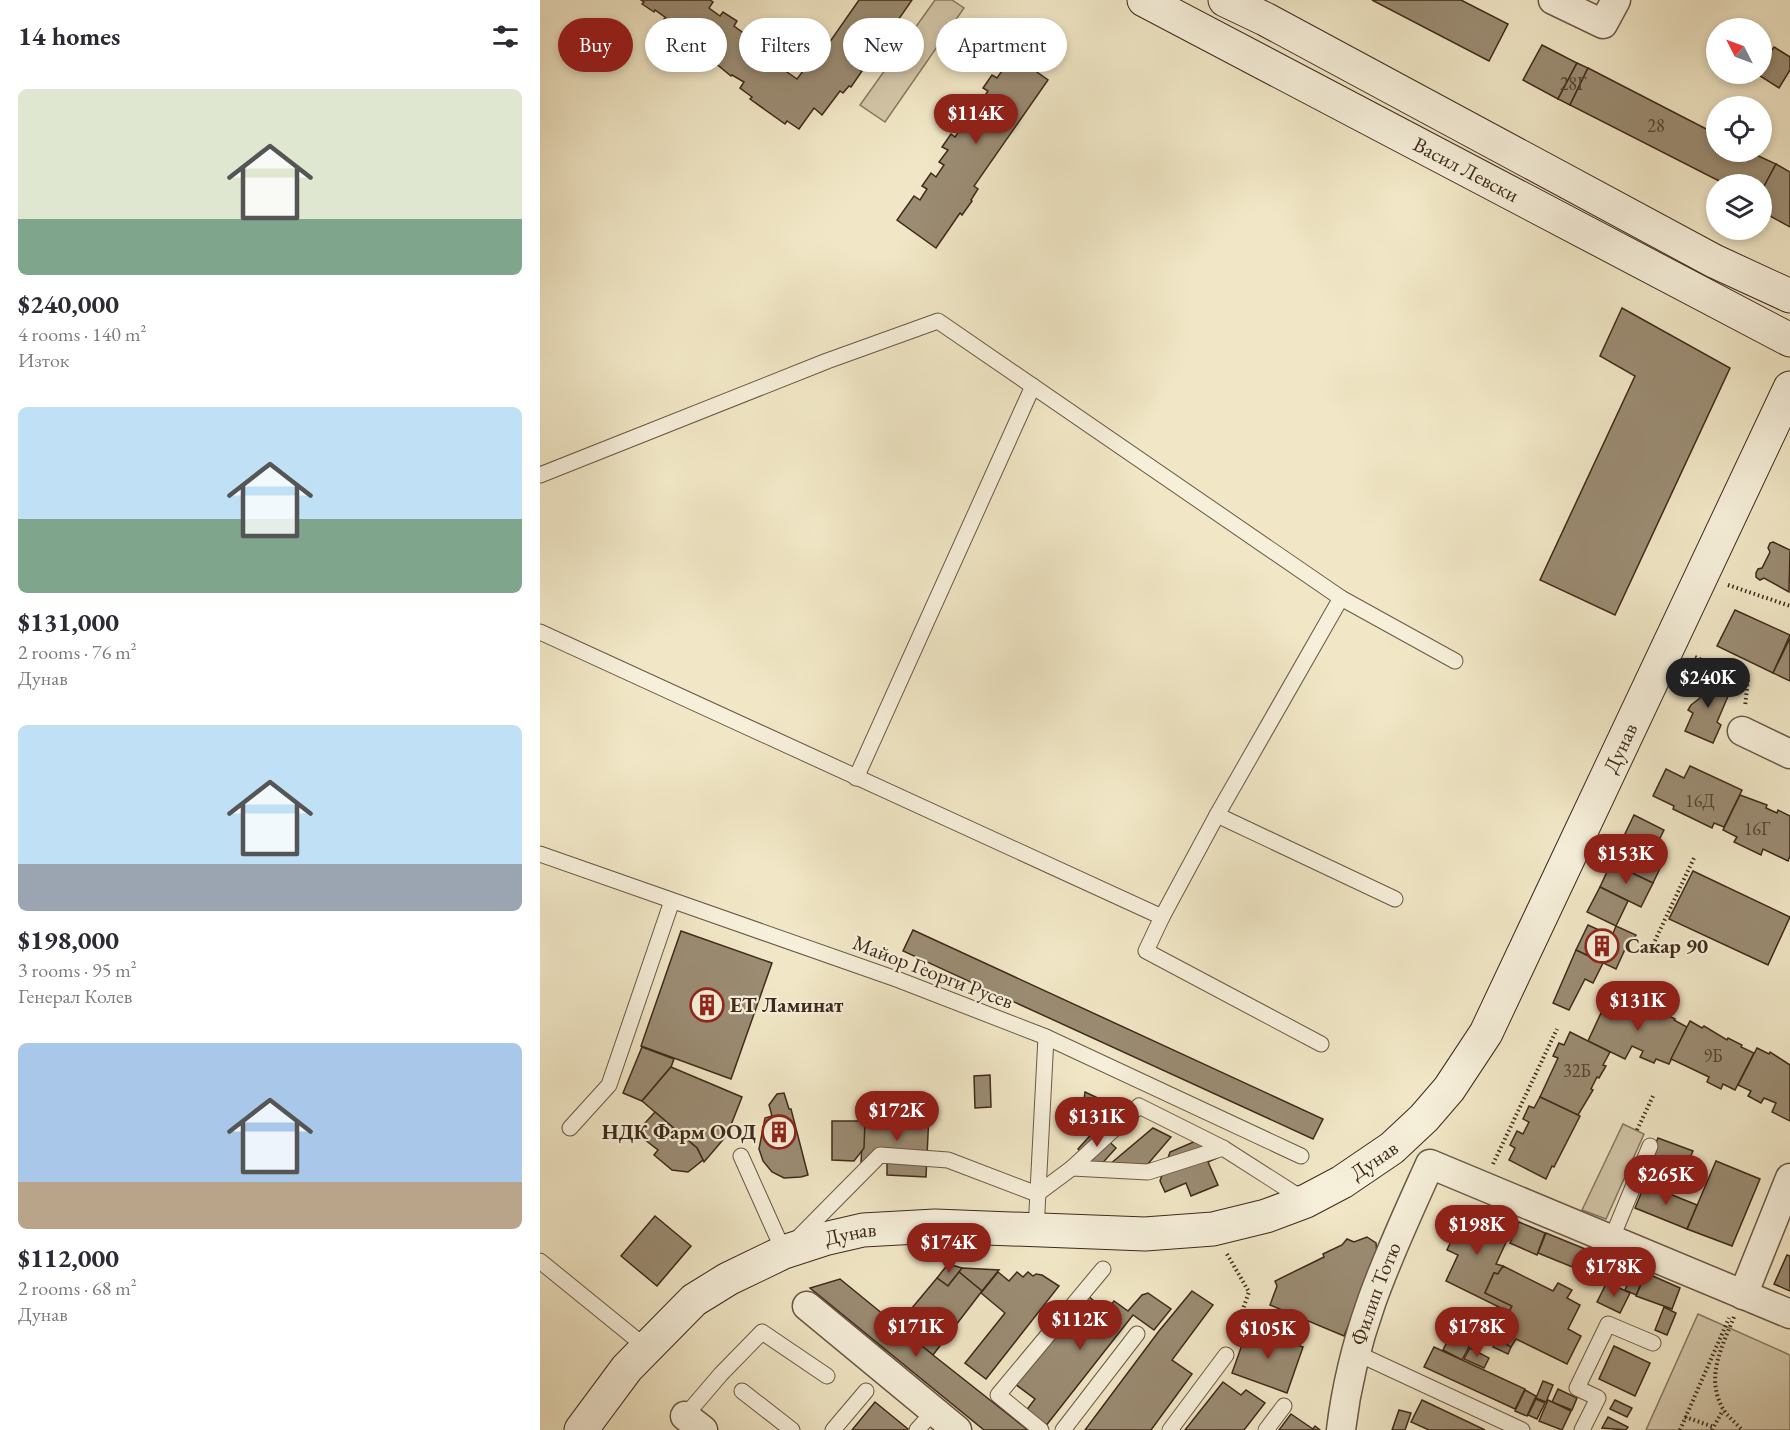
<!DOCTYPE html>
<meta charset="utf-8">
<style>
:root{--surface:#fff;--page:#f7f7f7;--text:#2b2b33;--muted:#7c7c81;--accent:#8f2418}
body{margin:0;font-family:"EB Garamond",serif;background:var(--page);color:var(--text);height:100vh;display:flex;flex-direction:column;font-size:22px;white-space:nowrap}
*{box-sizing:border-box;margin:0}
p{font-size:20px;color:var(--muted)}
.icon{flex:none;width:33px;height:33px;fill:none;stroke:currentColor;stroke-width:2;stroke-linecap:round;stroke-linejoin:round}
.map{position:relative;flex:1;overflow:hidden}
.details{display:flex;flex-direction:column;background:var(--surface);width:540px}
.details>*{flex:none}
.banner{position:absolute;left:18px;top:18px;width:570px;height:54px;display:flex;gap:12px}
.needle{width:39px;rotate:312deg}
.tools{position:absolute;left:1166px;top:18px;display:grid;gap:12px}
.tools a{display:grid;place-items:center;width:66px;height:66px;border-radius:50%;background:var(--surface);box-shadow:0 3px 9px #0003;font-size:30px}
.price{position:absolute;translate:-50% -51px;padding:0 14px;border-radius:21px;background:var(--accent);color:#fff;font-size:20px;line-height:39px;filter:drop-shadow(0 2px 3px #0008)}
.price::after{content:'';position:absolute;left:50%;top:36px;width:18px;height:14px;margin-left:-9px;background:inherit;clip-path:polygon(0 0,100% 0,50% 100%)}
.price.on{background:#222;color:#fff}
ul{padding:0;list-style:none}
li{display:grid;align-content:center;gap:12px;height:318px;padding:0 18px}
li span{display:grid;place-items:center;height:186px;border-radius:9px;color:#555}
li>.icon{margin-inline-start:auto}
span .icon{width:108px;height:108px;fill:#fffc;stroke-width:1}
li b{font-size:26px}
h2{display:flex;justify-content:space-between;align-items:center;height:72px;padding:0 18px;font-size:26px}
.tag{padding:0 21px;border-radius:27px;background:var(--surface);box-shadow:0 3px 9px #0003;font-size:21px;line-height:54px}
.tag.on{background:var(--accent);color:#fff}
main{display:flex;flex:1;min-height:0}
.map>svg:first-child{display:block}
.green{fill:#d3c7a9;stroke:#887862;stroke-width:1.5}
.building{fill:#9b8c73;stroke:#3e2a1a;stroke-width:1.5}
.lines{fill:none;stroke-linecap:round;stroke-linejoin:round}
.lane-casing{stroke:#6b5945;stroke-width:17}
.street-casing{stroke:#6b5945;stroke-width:31}
.secondary-casing{stroke:#3e2a1a;stroke-width:35}
.path{stroke:#3e2a1a;stroke-width:4;stroke-dasharray:1.5 3;stroke-linecap:butt}
.lane{stroke:#f6efda;stroke-width:15}
.street{stroke:#f6efda;stroke-width:28}
.secondary{stroke:#f6efda;stroke-width:33}
.labels{text-anchor:middle;stroke-width:4.5;stroke-linejoin:round;paint-order:stroke}
.number-label{font-size:18px;fill:#554230}
.street-label{font-size:21px;fill:#3e2a1a;stroke:#f6efda}
.poi-label{font-size:21px;font-weight:bold;fill:#3e2a1a;stroke:#f6efda;text-anchor:start}
</style>
<main>
<section class="details">
<h2>14 homes<svg class="icon" aria-label="filters" viewBox="0 0 24 24"><path d="M4 7h16M4 17h16"/><circle cx="9" cy="7" r="2"/><circle cx="15" cy="17" r="2"/></svg></h2>
<ul>
<li><span style="background:linear-gradient(#dfe7d0 70%,#7fa58c 0)"><svg class="icon" aria-label="home" viewBox="0 0 24 24"><path d="M3 11l9-7 9 7M6 9v11h12V9"/></svg></span><div><b>$240,000</b><p>4 rooms · 140 m²</p><p>Изток</p></div></li>
<li><span style="background:linear-gradient(#bfe0f5 60%,#7fa58c 0)"><svg class="icon" aria-label="home" viewBox="0 0 24 24"><path d="M3 11l9-7 9 7M6 9v11h12V9"/></svg></span><div><b>$131,000</b><p>2 rooms · 76 m²</p><p>Дунав</p></div></li>
<li><span style="background:linear-gradient(#bfe0f5 75%,#9aa5b1 0)"><svg class="icon" aria-label="home" viewBox="0 0 24 24"><path d="M3 11l9-7 9 7M6 9v11h12V9"/></svg></span><div><b>$198,000</b><p>3 rooms · 95 m²</p><p>Генерал Колев</p></div></li>
<li><span style="background:linear-gradient(#a9c7e8 75%,#b9a48a 0)"><svg class="icon" aria-label="home" viewBox="0 0 24 24"><path d="M3 11l9-7 9 7M6 9v11h12V9"/></svg></span><div><b>$112,000</b><p>2 rooms · 68 m²</p><p>Дунав</p></div></li>
</ul>
</section>
<div class="map">
<svg width="1250" height="1430" viewBox="0 0 1250 1430">
<rect width="100%" height="100%" fill="#f1e7c6"/>
<filter id="stains"><feTurbulence type="fractalNoise" baseFrequency=".00333" numOctaves="4"/><feColorMatrix values="0 0 0 0 .2 0 0 0 0 .09 0 0 0 0 .02 0 0 0 .5 -.17"/></filter>
<radialGradient id="worn" r=".72"><stop offset=".6" stop-color="#630" stop-opacity="0"/><stop offset="1" stop-color="#630" stop-opacity=".3"/></radialGradient>
<!-- green -->
<g class="green">
<path d="M 395,0 L 412,0 L 424,8 L 345,122 L 320,105 Z"/>
<path d="M 1083,1124 L 1104,1134 L 1066,1219 L 1042,1210 Z"/>
<path d="M 1158,1314 L 1250,1355 L 1250,1430 L 1106,1430 Z"/>
</g>
<!-- building -->
<g class="building">
<path d="M 101,0 L 170,0 L 173,2 L 169,8 L 180,16 L 183,12 L 197,21 L 194,26 L 227,50 L 224,55 L 235,64 L 239,58 L 252,67 L 247,72 L 257,79 L 266,67 L 270,70 L 278,58 L 273,54 L 282,42 L 287,46 L 319,0 L 372,0 L 347,36 L 345,35 L 330,60 L 328,59 L 320,70 L 322,71 L 311,87 L 309,86 L 303,93 L 300,91 L 282,115 L 274,108 L 259,129 L 247,121 L 245,124 L 210,99 L 212,97 L 200,88 L 204,82 L 192,75 L 191,76 L 169,58 L 168,60 L 156,51 L 158,49 L 145,41 L 150,34 L 124,19 L 126,18 L 115,10 L 114,12 L 102,4 L 104,2 Z"/>
<path d="M 832,0 L 921,0 L 968,24 L 949,61 Z"/>
<path d="M 483,39 L 508,56 L 497,72 L 508,80 L 434,186 L 438,189 L 431,200 L 432,201 L 422,215 L 420,213 L 396,248 L 357,220 L 374,196 L 380,200 L 387,189 L 382,186 L 391,173 L 396,177 L 404,165 L 399,162 L 408,150 L 402,147 L 411,134 L 415,137 L 422,127 L 418,124 L 427,111 L 432,114 L 448,91 L 443,88 L 452,75 L 457,78 L 464,68 L 459,65 L 468,52 L 472,55 Z"/>
<path d="M 1002,45 L 1037,63 L 1018,99 L 983,80 Z"/>
<path d="M 1234,47 L 1250,57 L 1250,70 L 1239,88 L 1217,74 L 1221,74 L 1221,67 Z"/>
<path d="M 1037,63 L 1048,68 L 1030,105 L 1018,99 Z"/>
<path d="M 1048,68 L 1176,134 L 1176,152 L 1210,152 L 1236,164 L 1221,192 L 1221,184 L 1185,184 L 1030,105 Z"/>
<path d="M 1236,164 L 1250,172 L 1250,227 L 1221,211 L 1221,192 Z"/>
<path d="M 1082,308 L 1190,368 L 1075,615 L 1000,580 L 1095,376 L 1060,356 Z"/>
<path d="M 1233,542 L 1250,550 L 1249,592 L 1224,578 L 1220,580 L 1216,577 L 1216,573 L 1218,569 L 1222,568 L 1230,552 L 1228,548 L 1230,543 Z"/>
<path d="M 1195,610 L 1250,635 L 1233,673 L 1177,646 Z"/>
<path d="M 1250,638 L 1250,681 L 1233,673 Z"/>
<path d="M 1164,675 L 1192,687 L 1177,722 L 1181,725 L 1173,743 L 1145,731 L 1153,713 L 1148,710 L 1151,705 L 1160,698 L 1157,690 Z"/>
<path d="M 1150,766 L 1202,790 L 1184,827 L 1174,823 L 1172,828 L 1133,809 L 1134,806 L 1113,796 L 1126,769 L 1144,778 Z"/>
<path d="M 1200,795 L 1227,805 L 1226,808 L 1237,813 L 1238,810 L 1250,816 L 1250,856 L 1248,861 L 1223,849 L 1221,855 L 1194,842 L 1197,837 L 1183,830 Z"/>
<path d="M 1094,815 L 1124,830 L 1110,858 L 1122,864 L 1113,883 L 1071,863 Z"/>
<path d="M 1071,863 L 1113,883 L 1101,907 L 1060,887 Z"/>
<path d="M 1153,871 L 1250,917 L 1228,965 L 1129,919 Z"/>
<path d="M 1060,887 L 1088,901 L 1076,926 L 1047,912 Z"/>
<path d="M 1048,925 L 1072,936 L 1076,926 L 1096,935 L 1089,947 L 1087,945 L 1076,969 L 1036,950 Z"/>
<path d="M 373,930 L 783,1119 L 773,1139 L 363,951 Z"/>
<path d="M 141,931 L 232,963 L 191,1079 L 101,1046 Z"/>
<path d="M 1036,950 L 1063,963 L 1053,983 L 1045,979 L 1029,1010 L 1013,1003 Z"/>
<path d="M 1082,996 L 1095,1002 L 1096,1000 L 1135,1019 L 1134,1020 L 1147,1027 L 1129,1064 L 1116,1059 L 1114,1063 L 1100,1057 L 1103,1051 L 1092,1046 L 1085,1059 L 1048,1041 L 1061,1013 L 1071,1019 Z"/>
<path d="M 1150,1021 L 1162,1028 L 1164,1026 L 1187,1040 L 1188,1038 L 1202,1045 L 1201,1047 L 1214,1053 L 1195,1090 L 1183,1084 L 1181,1089 L 1167,1082 L 1169,1077 L 1131,1059 Z"/>
<path d="M 1030,1032 L 1070,1052 L 1063,1065 L 1066,1066 L 1059,1078 L 1057,1077 L 1051,1089 L 1053,1090 L 1038,1115 L 1000,1097 L 1018,1058 L 1013,1056 L 1019,1043 L 1024,1045 Z"/>
<path d="M 102,1047 L 134,1059 L 131,1067 L 102,1101 L 83,1093 Z"/>
<path d="M 1217,1048 L 1229,1054 L 1230,1052 L 1250,1065 L 1250,1121 L 1232,1112 L 1236,1103 L 1224,1098 L 1221,1103 L 1208,1096 L 1211,1091 L 1198,1085 Z"/>
<path d="M 131,1067 L 202,1097 L 187,1135 L 164,1162 L 157,1148 L 102,1101 Z"/>
<path d="M 450,1075 L 451,1107 L 435,1108 L 434,1076 Z"/>
<path d="M 545,1092 L 562,1100 L 561,1115 L 555,1121 L 542,1116 Z"/>
<path d="M 244,1093 L 249,1109 L 251,1109 L 268,1175 L 261,1177 L 244,1178 L 232,1172 L 223,1161 L 219,1149 L 225,1118 L 232,1116 L 229,1105 L 237,1094 Z"/>
<path d="M 1000,1097 L 1040,1116 L 1014,1167 L 1012,1166 L 1006,1179 L 969,1160 L 975,1148 L 970,1145 L 977,1131 L 983,1134 L 989,1122 L 983,1119 L 989,1106 L 994,1108 Z"/>
<path d="M 324,1111 L 389,1114 L 386,1177 L 347,1175 L 347,1163 L 321,1162 Z"/>
<path d="M 115,1112 L 157,1148 L 163,1160 L 148,1172 L 132,1170 L 114,1155 L 118,1150 L 96,1133 Z"/>
<path d="M 292,1121 L 325,1121 L 324,1148 L 314,1161 L 292,1160 Z"/>
<path d="M 613,1128 L 631,1137 L 607,1165 L 569,1165 Z"/>
<path d="M 556,1129 L 576,1148 L 558,1168 L 538,1149 Z"/>
<path d="M 670,1135 L 679,1157 L 668,1162 L 678,1185 L 651,1196 L 646,1183 L 625,1192 L 620,1181 L 630,1152 Z"/>
<path d="M 1118,1138 L 1153,1151 L 1142,1175 L 1108,1162 Z"/>
<path d="M 1176,1161 L 1220,1179 L 1192,1246 L 1147,1229 Z"/>
<path d="M 1105,1184 L 1157,1205 L 1147,1229 L 1095,1208 Z"/>
<path d="M 932,1209 L 964,1225 L 960,1234 L 968,1238 L 956,1264 L 963,1266 L 958,1274 L 954,1273 L 945,1293 L 972,1306 L 969,1312 L 906,1281 L 918,1255 L 907,1250 L 923,1216 L 927,1219 Z"/>
<path d="M 115,1216 L 151,1246 L 117,1286 L 81,1256 Z"/>
<path d="M 979,1222 L 1005,1233 L 997,1255 L 970,1243 Z"/>
<path d="M 1006,1233 L 1094,1269 L 1087,1285 L 1069,1277 L 1067,1281 L 998,1253 Z"/>
<path d="M 827,1237 L 836,1243 L 837,1253 L 804,1336 L 730,1305 L 737,1286 L 735,1281 L 784,1257 L 783,1254 L 802,1245 L 807,1239 L 814,1242 Z"/>
<path d="M 1247,1255 L 1250,1256 L 1250,1291 L 1234,1284 Z"/>
<path d="M 408,1264 L 422,1268 L 408,1286 L 397,1278 Z"/>
<path d="M 963,1266 L 1013,1291 L 1018,1283 L 1032,1290 L 1027,1298 L 1040,1305 L 1028,1329 L 1041,1336 L 1027,1364 L 976,1339 L 971,1347 L 958,1340 L 962,1331 L 949,1324 L 957,1307 L 969,1312 L 972,1306 L 945,1293 L 954,1273 L 958,1274 Z"/>
<path d="M 422,1268 L 459,1270 L 442,1291 L 419,1272 Z"/>
<path d="M 1094,1270 L 1105,1275 L 1096,1295 L 1085,1290 Z"/>
<path d="M 419,1272 L 442,1291 L 393,1355 L 357,1326 L 397,1278 L 408,1286 Z"/>
<path d="M 458,1272 L 469,1281 L 477,1272 L 483,1277 L 488,1272 L 493,1276 L 496,1274 L 502,1275 L 519,1286 L 446,1379 L 425,1363 L 465,1313 L 441,1293 Z"/>
<path d="M 1106,1273 L 1140,1288 L 1132,1309 L 1096,1296 Z"/>
<path d="M 300,1279 L 393,1355 L 488,1430 L 444,1430 L 270,1288 Z"/>
<path d="M 1067,1282 L 1090,1293 L 1080,1313 L 1057,1302 Z"/>
<path d="M 652,1291 L 673,1305 L 632,1360 L 652,1374 L 611,1430 L 545,1430 L 619,1331 Z"/>
<path d="M 608,1293 L 631,1309 L 614,1330 L 593,1315 L 505,1427 L 485,1412 L 495,1399 L 475,1384 L 547,1295 L 566,1311 L 574,1301 L 588,1311 L 602,1295 Z"/>
<path d="M 1124,1307 L 1136,1313 L 1127,1335 L 1115,1330 Z"/>
<path d="M 915,1315 L 935,1324 L 929,1335 L 934,1337 L 922,1360 L 903,1350 L 914,1328 L 910,1326 Z"/>
<path d="M 708,1328 L 742,1340 L 745,1332 L 755,1336 L 752,1343 L 763,1347 L 747,1393 L 692,1373 Z"/>
<path d="M 958,1340 L 971,1347 L 968,1354 L 953,1347 Z"/>
<path d="M 1074,1346 L 1110,1363 L 1095,1396 L 1059,1379 Z"/>
<path d="M 894,1347 L 985,1389 L 975,1409 L 884,1367 Z"/>
<path d="M 930,1348 L 949,1358 L 944,1368 L 924,1359 Z"/>
<path d="M 1003,1381 L 1013,1385 L 1006,1402 L 996,1398 Z"/>
<path d="M 683,1382 L 701,1395 L 706,1390 L 725,1403 L 704,1430 L 645,1430 Z"/>
<path d="M 1018,1389 L 1037,1398 L 1032,1410 L 1012,1402 Z"/>
<path d="M 985,1390 L 996,1396 L 987,1416 L 975,1411 Z"/>
<path d="M 996,1399 L 1005,1403 L 997,1419 L 988,1415 Z"/>
<path d="M 882,1400 L 945,1430 L 889,1430 L 871,1422 Z"/>
<path d="M 1008,1400 L 1031,1411 L 1022,1430 L 999,1421 Z"/>
<path d="M 1075,1400 L 1092,1408 L 1087,1417 L 1070,1409 Z"/>
<path d="M 335,1402 L 368,1429 L 367,1430 L 312,1430 Z"/>
<path d="M 859,1410 L 871,1413 L 865,1430 L 852,1430 Z"/>
<path d="M 751,1414 L 773,1429 L 775,1426 L 780,1430 L 739,1430 Z"/>
<path d="M 1068,1417 L 1088,1427 L 1086,1430 L 1062,1428 Z"/>
</g>
<g class="lines">
<!-- lane casing -->
<g class="lane-casing">
<g id="lane">
<path d="M 0,475 L 287,361 L 398,321 L 801,598 L 677,815 L 622,917 L 0,632"/>
<path d="M 801,598 L 915,661"/>
<path d="M 316,778 L 493,386"/>
<path d="M 677,815 L 855,899"/>
<path d="M 0,854 L 359,980 L 506,1037 L 761,1156"/>
<path d="M 622,917 L 606,951 L 781,1044"/>
<path d="M 30,1128 L 69,1085 L 132,901"/>
<path d="M 201,1156 L 244,1252 L 340,1155 L 408,1160 L 497,1194 L 532,1168 L 599,1106 L 683,1148 L 766,1201"/>
<path d="M 532,1168 L 608,1172 L 683,1148"/>
<path d="M 496,1230 L 506,1037"/>
<path d="M 1071,1240 L 1110,1146"/>
<path d="M 0,1261 L 107,1348"/>
<path d="M 814,1352 L 982,1430"/>
<path d="M 202,1391 L 252,1430"/>
<path d="M 145,1416 L 181,1374 L 222,1332 L 287,1376"/>
<path d="M 293,1430 L 326,1391"/>
<path d="M 377,1430 L 394,1411"/>
<path d="M 501,1430 L 458,1395 L 563,1269"/>
<path d="M 523,1430 L 597,1334"/>
<path d="M 630,1430 L 686,1355"/>
<path d="M 726,1430 L 744,1406"/>
<path d="M 1042,1430 L 1058,1398 L 1037,1388 L 1068,1324 L 1113,1343"/>
</g>
</g>
<!-- street casing -->
<g class="street-casing">
<g id="street">
<path d="M 1013,0 L 1063,24 L 1076,0"/>
<path d="M 1202,731 L 1250,754"/>
<path d="M 1203,1295 L 1250,1178"/>
<path d="M 267,1306 L 417,1430"/>
<path d="M 145,1416 L 163,1430"/>
<path id="s1" d="M 801,1430 C 813,1329 849,1255 890,1164 L 1250,1314"/>
</g>
</g>
<!-- secondary casing -->
<g class="secondary-casing">
<g id="secondary">
<path id="s2" d="M 604,0 L 1250,340"/>
<path d="M 685,0 L 725,19 L 1174,261 L 1250,296"/>
<path id="s3" d="M 41,1430 L 87,1368 L 154,1300 L 188,1279 L 244,1252 L 284,1239 L 323,1230 L 395,1226 L 605,1234 L 673,1229 L 726,1216 L 766,1201 L 802,1182 L 852,1148 L 884,1118 L 909,1089 L 946,1033 L 1250,388"/>
</g>
</g>
<!-- path -->
<g class="path">
<path d="M 1188,585 L 1250,606"/>
<path d="M 1155,657 L 1208,679 L 1205,707"/>
<path d="M 1111,949 L 1154,858"/>
<path d="M 1097,1130 L 1114,1094"/>
<path d="M 953,1164 L 1017,1029"/>
<path d="M 687,1254 L 709,1292 L 693,1337"/>
<path d="M 1194,1317 C 1182,1347 1165,1377 1183,1409 C 1187,1416 1196,1423 1202,1430"/>
<path d="M 1145,1417 L 1174,1427"/>
<path d="M 1140,1430 L 1189,1318"/>
<path d="M 1172,1430 L 1183,1410"/>
</g>
<!-- lane -->
<use href="#lane" class="lane"/>
<!-- street -->
<use href="#street" class="street"/>
<!-- secondary -->
<use href="#secondary" class="secondary"/>
</g>
<!-- icons -->
<defs>
<g id="building-ring" transform="scale(1.725)"><circle r="9.5" fill="#f6efda" stroke="#8f2418" stroke-width="1.5"/><path d="M-4-6H4V6H1V3H-1V6H-4ZM-2.5-4.3h1.7v1.8h-1.7ZM.8-4.3h1.7v1.8H.8ZM-2.5-1h1.7V.8h-1.7ZM.8-1h1.7V.8H.8Z" fill="#8f2418"/></g>
</defs>
<g fill-rule="evenodd">
<use href="#building-ring" x="1062" y="946"/>
<use href="#building-ring" x="167" y="1005"/>
<use href="#building-ring" x="239" y="1132"/>
</g>
<g class="labels">
<!-- number labels -->
<g class="number-label">
<text x="1033" y="90">28Г</text>
<text x="1116" y="132">28</text>
<text x="1160" y="807">16Д</text>
<text x="1217" y="835">16Г</text>
<text x="1173" y="1062">9Б</text>
<text x="1037" y="1077">32Б</text>
</g>
<!-- street labels -->
<g class="street-label">
<text dy="7" stroke="none"><textPath href="#s2" startOffset="364">Васил Левски</textPath></text>
<text dy="7" stroke="none"><textPath href="#s3" startOffset="1370">Дунав</textPath></text>
<text transform="translate(393 972) rotate(21)" y="7">Майор Георги Русев</text>
<text dy="7" stroke="none"><textPath href="#s3" startOffset="884">Дунав</textPath></text>
<text dy="7" stroke="none"><textPath href="#s3" startOffset="344">Дунав</textPath></text>
<text dy="7" stroke="none"><textPath href="#s1" startOffset="141">Филип Тотю</textPath></text>
</g>
<!-- poi labels -->
<g class="poi-label">
<text x="1085" y="953">Сакар 90</text>
<text x="190" y="1012">ЕТ Ламинат</text>
<text x="216" y="1139" text-anchor="end">НДК Фарм ООД</text>
</g>
</g>
<rect width="100%" height="100%" filter="url(#stains)"/>
<rect width="100%" height="100%" fill="url(#worn)"/>
</svg>
<div class="tools">
<a><svg class="needle" viewBox="-14 -14 28 28"><path d="M0-13l5 13h-10z" fill="#e53935"/><path d="M0 13l5-13h-10z" fill="#7c7c81"/></svg></a>
<a><svg class="icon" aria-label="locate" viewBox="0 0 24 24"><circle cx="12" cy="12" r="6"/><path d="M12 2v4M12 18v4M2 12h4M18 12h4"/></svg></a>
<a><svg class="icon" aria-label="layers" viewBox="0 0 24 24"><path d="M12 4l9 5-9 5-9-5zM3 14l9 5 9-5"/></svg></a>
</div>
<b class="price" style="left:436px;top:145px">$114K</b>
<b class="price on" style="left:1168px;top:709px">$240K</b>
<b class="price" style="left:1086px;top:885px">$153K</b>
<b class="price" style="left:1098px;top:1032px">$131K</b>
<b class="price" style="left:357px;top:1142px">$172K</b>
<b class="price" style="left:557px;top:1148px">$131K</b>
<b class="price" style="left:1126px;top:1206px">$265K</b>
<b class="price" style="left:937px;top:1256px">$198K</b>
<b class="price" style="left:409px;top:1274px">$174K</b>
<b class="price" style="left:1074px;top:1298px">$178K</b>
<b class="price" style="left:540px;top:1351px">$112K</b>
<b class="price" style="left:376px;top:1358px">$171K</b>
<b class="price" style="left:937px;top:1358px">$178K</b>
<b class="price" style="left:728px;top:1360px">$105K</b>
<div class="banner">
<a class="tag on">Buy</a>
<a class="tag">Rent</a>
<a class="tag">Filters</a>
<a class="tag">New</a>
<a class="tag">Apartment</a>
</div>
</div>
</main>
